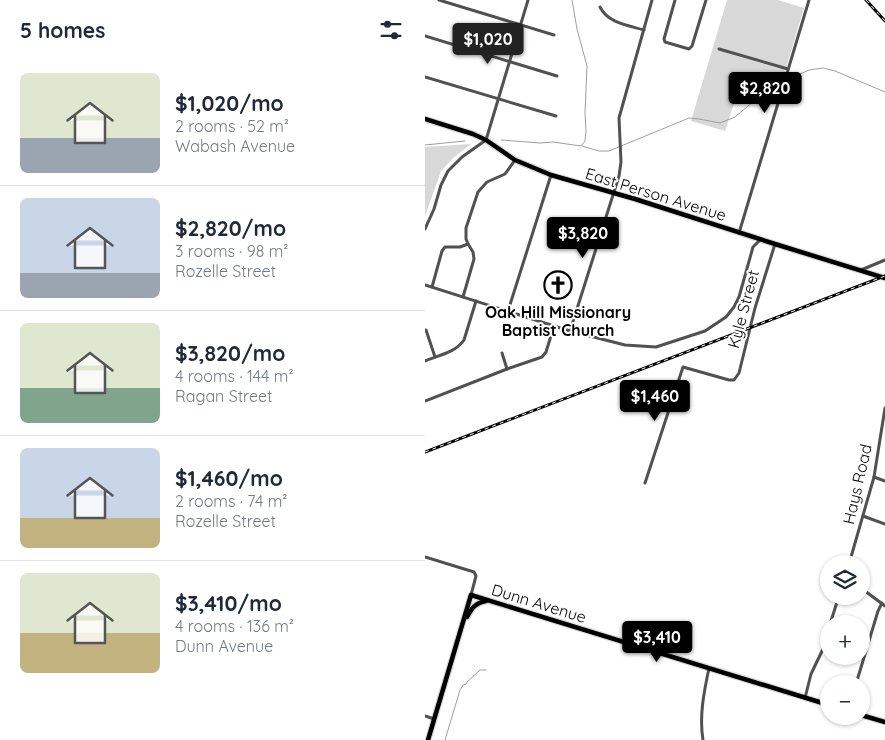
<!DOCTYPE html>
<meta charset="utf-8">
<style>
:root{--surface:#fff;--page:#f2f2f3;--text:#1f2937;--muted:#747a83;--line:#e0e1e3;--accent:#000}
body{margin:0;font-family:Quicksand,sans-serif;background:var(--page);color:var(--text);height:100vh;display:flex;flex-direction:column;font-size:19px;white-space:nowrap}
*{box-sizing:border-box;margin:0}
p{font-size:16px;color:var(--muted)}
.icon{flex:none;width:28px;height:28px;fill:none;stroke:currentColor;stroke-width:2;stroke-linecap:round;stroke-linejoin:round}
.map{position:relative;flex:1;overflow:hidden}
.drawer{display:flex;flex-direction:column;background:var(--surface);width:425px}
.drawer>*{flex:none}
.controls{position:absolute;left:395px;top:555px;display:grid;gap:10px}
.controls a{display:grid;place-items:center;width:50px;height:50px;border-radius:50%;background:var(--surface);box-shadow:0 1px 4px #0004;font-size:25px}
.price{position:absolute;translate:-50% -42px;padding:0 11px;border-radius:5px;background:var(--accent);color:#fff;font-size:16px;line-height:32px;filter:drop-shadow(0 1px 2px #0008)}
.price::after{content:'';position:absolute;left:50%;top:30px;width:15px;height:11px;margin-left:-8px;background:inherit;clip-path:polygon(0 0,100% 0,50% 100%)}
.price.current{background:#222;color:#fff}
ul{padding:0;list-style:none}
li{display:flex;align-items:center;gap:15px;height:125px;padding:0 20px}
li+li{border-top:1px solid var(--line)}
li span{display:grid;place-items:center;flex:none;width:140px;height:100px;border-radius:8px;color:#555}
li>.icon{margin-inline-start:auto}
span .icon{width:60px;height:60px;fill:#fffc;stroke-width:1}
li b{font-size:21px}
h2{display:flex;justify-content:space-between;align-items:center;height:60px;padding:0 20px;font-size:21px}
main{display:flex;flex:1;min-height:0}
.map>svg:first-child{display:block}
.green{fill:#d8d8d8}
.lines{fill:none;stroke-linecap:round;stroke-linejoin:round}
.stream{stroke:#9f9f9f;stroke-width:1}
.major-casing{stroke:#dbdbdb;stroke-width:7}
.minor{stroke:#515151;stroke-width:3}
.major{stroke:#000;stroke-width:4.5}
.rail-casing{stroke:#000;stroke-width:3}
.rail{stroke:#fff;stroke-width:1;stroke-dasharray:4;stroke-linecap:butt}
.labels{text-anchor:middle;stroke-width:4;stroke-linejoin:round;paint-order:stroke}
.street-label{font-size:16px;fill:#000;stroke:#fff}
.poi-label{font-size:16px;font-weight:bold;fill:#000;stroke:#fff}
</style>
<main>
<section class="drawer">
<h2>5 homes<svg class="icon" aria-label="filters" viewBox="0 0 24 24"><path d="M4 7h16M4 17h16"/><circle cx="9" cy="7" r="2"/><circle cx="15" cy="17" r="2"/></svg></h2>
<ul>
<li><span style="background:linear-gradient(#dfe7d0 65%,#9aa5b1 0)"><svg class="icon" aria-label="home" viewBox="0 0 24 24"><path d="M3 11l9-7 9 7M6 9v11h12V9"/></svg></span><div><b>$1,020/mo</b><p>2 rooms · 52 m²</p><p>Wabash Avenue</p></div></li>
<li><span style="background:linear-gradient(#c9d6e8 75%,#9aa5b1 0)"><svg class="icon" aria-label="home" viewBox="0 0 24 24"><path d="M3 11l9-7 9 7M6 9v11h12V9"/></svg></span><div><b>$2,820/mo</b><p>3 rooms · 98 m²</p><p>Rozelle Street</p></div></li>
<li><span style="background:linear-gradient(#dfe7d0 65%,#7fa58c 0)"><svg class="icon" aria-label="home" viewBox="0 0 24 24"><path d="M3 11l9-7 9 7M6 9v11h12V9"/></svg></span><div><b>$3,820/mo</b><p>4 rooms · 144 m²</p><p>Ragan Street</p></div></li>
<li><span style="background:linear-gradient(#c9d6e8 70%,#c2b280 0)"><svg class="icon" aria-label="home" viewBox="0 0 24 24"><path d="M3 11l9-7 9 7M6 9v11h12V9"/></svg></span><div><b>$1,460/mo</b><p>2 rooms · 74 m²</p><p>Rozelle Street</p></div></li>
<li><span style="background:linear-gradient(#dfe7d0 60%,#c2b280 0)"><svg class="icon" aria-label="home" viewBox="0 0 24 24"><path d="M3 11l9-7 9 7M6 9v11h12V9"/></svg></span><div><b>$3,410/mo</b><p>4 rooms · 136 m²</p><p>Dunn Avenue</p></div></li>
</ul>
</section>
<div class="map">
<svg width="460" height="740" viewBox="0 0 460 740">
<rect width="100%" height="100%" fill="#fff"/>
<!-- green -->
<g class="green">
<path d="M 302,0 L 353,0 L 379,8 L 350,105 L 312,94 L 300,131 L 266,121 Z"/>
<path d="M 46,144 L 28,158 L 16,171 L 0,216 L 0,147 Z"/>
</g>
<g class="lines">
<!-- stream -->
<g class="stream">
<path d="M 364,79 L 384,70 L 398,68 L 410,71 L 460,92"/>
<path d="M 76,140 L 115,143 L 128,142 L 156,146 L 160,141 L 161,131 L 160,113 L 162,66 L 152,29 L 147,0"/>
<path d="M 0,145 L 40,141"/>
<path d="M 157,146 L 174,151 L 184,151 L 264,118 L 274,119 L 295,123 L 310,117 L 336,95 L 356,83"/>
<path d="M 20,740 L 35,690 L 38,685 L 41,684 L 42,682 L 55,670 L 61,670"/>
</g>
<!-- major casing -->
<g class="major-casing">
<g id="major">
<path d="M 0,119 L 48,134 L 61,140 L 90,160 L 126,175 L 210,199 L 350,244 L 460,278"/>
<path d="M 42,617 C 47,608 50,603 61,601"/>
<path d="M 436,715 L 460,722"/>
<path d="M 3,740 L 46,595 L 404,705"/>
</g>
</g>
<!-- minor -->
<g class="minor">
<path d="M 14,0 L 129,35"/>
<path d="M 250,0 L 239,39 L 240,42 L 264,49 L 267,46 L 281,0"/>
<path d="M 175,7 C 183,23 202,25 219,30"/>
<path d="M 0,36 L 132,76"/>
<path d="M 294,49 L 363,69"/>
<path d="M 0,77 L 131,116"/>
<path d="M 0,229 L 9,209 L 16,185 L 23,171 L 37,157 L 61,140 L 103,0"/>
<path d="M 314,233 L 384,0"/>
<path d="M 436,270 L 460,260"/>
<path d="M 0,285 L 145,331 L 200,345 L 231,347 L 280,331 L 301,317 L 309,307 L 314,297 L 328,247 L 336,239"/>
<path d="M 7,287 L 17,251 L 20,247 L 35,247 L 43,244"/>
<path d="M 38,297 L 49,259 L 48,252 L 43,244 L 41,239 L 41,228 L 53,192 L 62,182 L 80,174 L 90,160"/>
<path d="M 83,311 L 126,175"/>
<path d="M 1,330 L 10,357"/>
<path d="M 145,331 L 194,176 L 196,162 L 194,118 L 227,0"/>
<path d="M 77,353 L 82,369"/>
<path d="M 0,361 C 14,355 30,353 39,340 L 51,301"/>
<path d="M 0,401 L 82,369 L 117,357 L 121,352 L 129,326"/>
<path d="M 449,477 L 460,481"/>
<path d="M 220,483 L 258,367 L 304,380 L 309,380 L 314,373 L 330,308 L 350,244"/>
<path d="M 438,516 L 460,524"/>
<path d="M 0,557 L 49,572 L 51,576 L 46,595"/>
<path d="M 424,564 L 449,477 L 460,408"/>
<path d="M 436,588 L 460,606"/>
<path d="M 405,624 L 414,596"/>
<path d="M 431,684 L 453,611 L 457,603"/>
<path d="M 380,698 L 386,674 L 398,649 L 404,629"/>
<path d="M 0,716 L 9,719"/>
<path d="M 278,740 C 274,716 279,692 284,668"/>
</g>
<!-- major -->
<use href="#major" class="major"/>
<!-- rail casing -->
<g class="rail-casing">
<g id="rail">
<path d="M 441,0 L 460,21"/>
<path d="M 0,452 L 460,276"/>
</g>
</g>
<!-- rail -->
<use href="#rail" class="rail"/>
</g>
<!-- icons -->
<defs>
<g id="church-ring" transform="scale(1.4375)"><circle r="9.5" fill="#fff" stroke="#000" stroke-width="1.5"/><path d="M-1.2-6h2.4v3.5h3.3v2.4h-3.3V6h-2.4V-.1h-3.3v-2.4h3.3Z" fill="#000"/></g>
</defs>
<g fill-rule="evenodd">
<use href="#church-ring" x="133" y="285"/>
</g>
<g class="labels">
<!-- street labels -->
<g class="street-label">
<text transform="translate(231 194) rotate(17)" y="6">East Person Avenue</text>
<text transform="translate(318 309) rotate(-75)" y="6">Kyle Street</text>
<text transform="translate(432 484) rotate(-77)" y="6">Hays Road</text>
<text transform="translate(114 603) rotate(17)" y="6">Dunn Avenue</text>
</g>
<!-- poi labels -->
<g class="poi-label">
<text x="133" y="318">Oak Hill Missionary<tspan x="133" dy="18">Baptist Church</tspan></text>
</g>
</g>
</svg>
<div class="controls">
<a><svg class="icon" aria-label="layers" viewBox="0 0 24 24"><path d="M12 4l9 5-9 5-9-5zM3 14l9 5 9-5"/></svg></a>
<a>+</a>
<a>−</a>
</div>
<b class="price current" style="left:63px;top:65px">$1,020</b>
<b class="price" style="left:340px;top:114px">$2,820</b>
<b class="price" style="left:158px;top:259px">$3,820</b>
<b class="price" style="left:230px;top:422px">$1,460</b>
<b class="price" style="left:232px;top:663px">$3,410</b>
</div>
</main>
